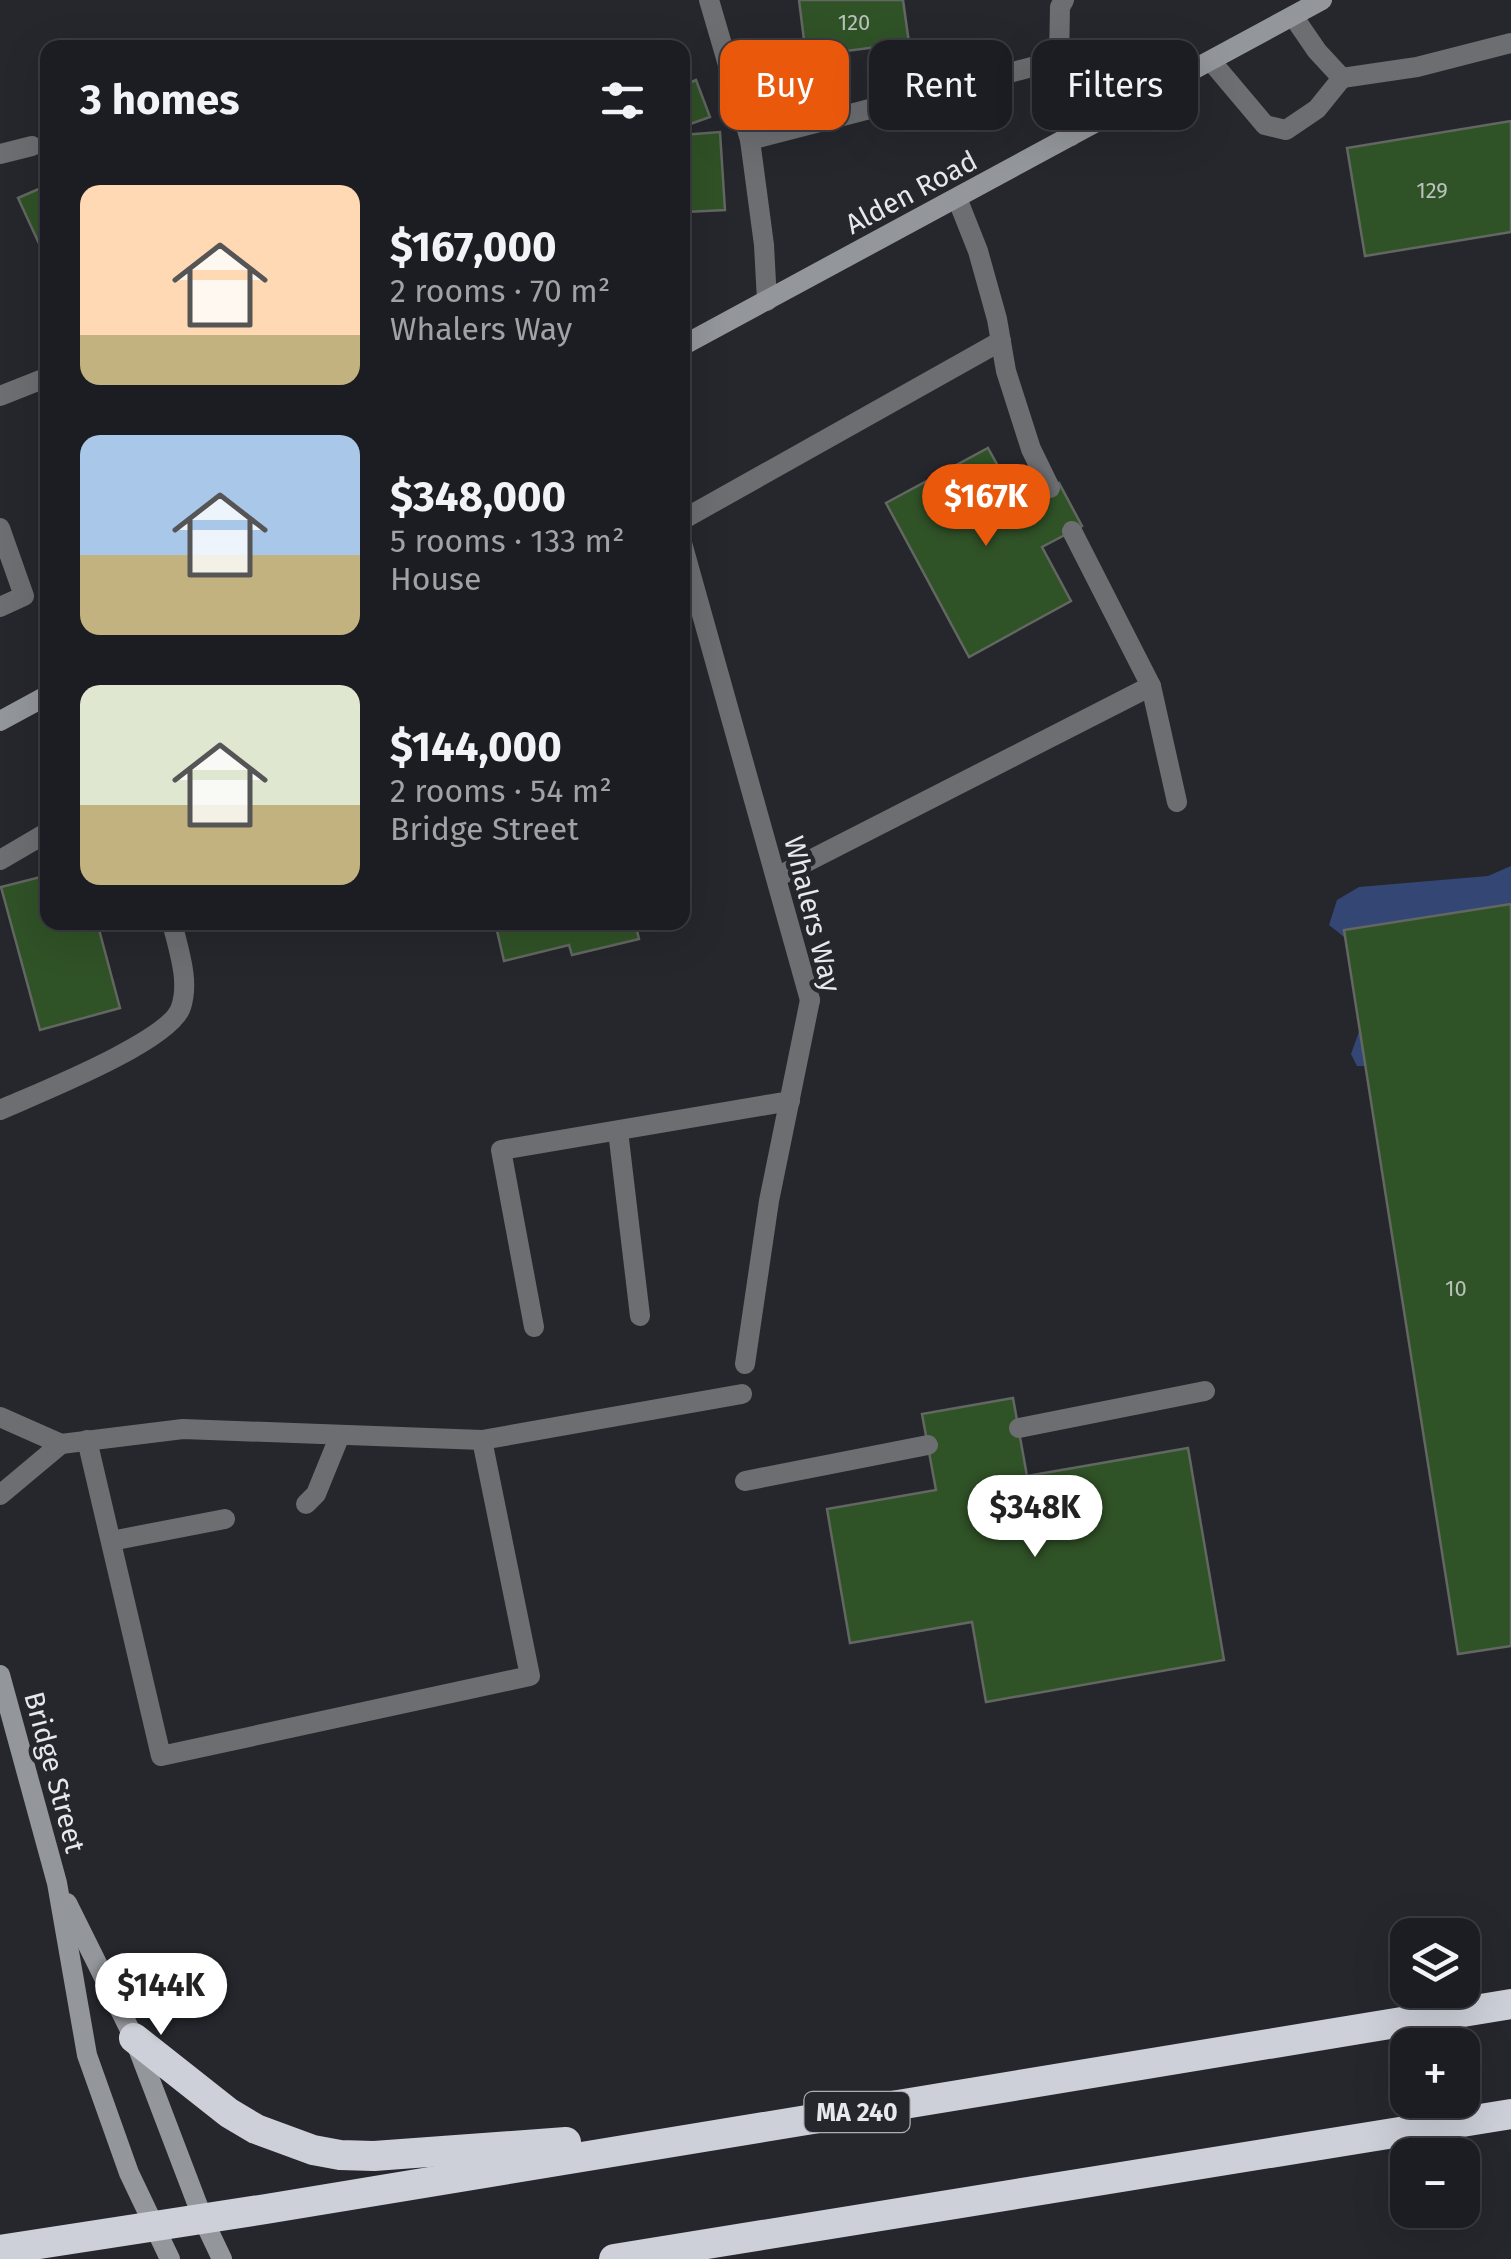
<!DOCTYPE html>
<meta charset="utf-8">
<style>
:root{--surface:#1c1d22;--page:#292a2f;--text:#f1f3f6;--muted:#a0a2a5;--line:#3a3b40;--accent:#ea580c}
body{margin:0;font-family:"Fira Sans",sans-serif;background:var(--page);color:var(--text);height:100vh;display:flex;flex-direction:column;font-size:38px;white-space:nowrap}
*{box-sizing:border-box;margin:0}
p{font-size:32px;color:var(--muted)}
.icon{flex:none;width:55px;height:55px;fill:none;stroke:currentColor;stroke-width:2;stroke-linecap:round;stroke-linejoin:round}
.map{position:relative;flex:1;overflow:hidden}
.panel{position:absolute;left:40px;top:40px;width:650px;height:890px;display:flex;flex-direction:column;background:var(--surface);border-radius:20px;box-shadow:0 10px 40px #0002,0 0 0 2px var(--line)}
.panel>*{flex:none}
.guide{position:absolute;left:720px;top:40px;width:640px;height:90px;display:flex;gap:20px}
.tools{position:absolute;left:1390px;top:1918px;display:grid;gap:20px}
.tools a{display:grid;place-items:center;width:90px;height:90px;border-radius:20px;background:var(--surface);box-shadow:0 10px 40px #0002,0 0 0 2px var(--line);font-size:50px}
.price{position:absolute;translate:-50% -85px;padding:0 22px;border-radius:35px;background:#fff;color:#222;font-size:32px;line-height:65px;filter:drop-shadow(0 2px 5px #0008)}
.price::after{content:'';position:absolute;left:50%;top:60px;width:30px;height:22px;margin-left:-15px;background:inherit;clip-path:polygon(0 0,100% 0,50% 100%)}
.price.active{background:var(--accent);color:#fff}
ul{padding:0;list-style:none}
li{display:flex;align-items:center;gap:30px;height:250px;padding:0 40px}
li span{display:grid;place-items:center;flex:none;width:280px;height:200px;border-radius:20px;color:#555}
li>.icon{margin-inline-start:auto}
span .icon{width:120px;height:120px;fill:#fffc;stroke-width:1}
li b{font-size:42px}
h2{display:flex;justify-content:space-between;align-items:center;height:120px;padding:0 40px;font-size:42px}
.tag{padding:0 35px;border-radius:20px;background:var(--surface);box-shadow:0 10px 40px #0002,0 0 0 2px var(--line);font-size:35px;line-height:90px}
.tag.active{background:var(--accent);color:#fff}
.map>svg:first-child{display:block}
.green{fill:#344774}
.building{fill:#305227;stroke:#626761;stroke-width:2.5}
.lines{fill:none;stroke-linecap:round;stroke-linejoin:round}
.lane{stroke:#6c6e71;stroke-width:20}
.street{stroke:#6c6e71;stroke-width:20}
.secondary{stroke:#93969a;stroke-width:20}
.highway{stroke:#cdd0d8;stroke-width:30}
.labels{text-anchor:middle;stroke-width:9;stroke-linejoin:round;paint-order:stroke}
.number-label{font-size:22px;fill:#b8c2bb}
.shield{fill:#25272d;stroke:#acaeb3;stroke-width:2.5}
.shield-label{font-size:25px;font-weight:bold;fill:#e6e8ec}
.street-label{font-size:28px;fill:#e6e8ec;stroke:#25272d}
</style>
<div class="map">
<svg width="1511" height="2259" viewBox="0 0 1511 2259">
<rect width="100%" height="100%" fill="#25272d"/>
<!-- green -->
<path class="green" d="M 1511,866 L 1511,951 L 1378,1066 L 1357,1066 L 1351,1054 L 1370,1001 L 1363,952 L 1329,925 L 1337,900 L 1359,887 L 1488,876 Z"/>
<!-- building -->
<g class="building">
<path d="M 799,0 L 903,0 L 909,43 L 806,56 Z"/>
<path d="M 696,80 L 710,117 L 682,127 L 682,86 Z"/>
<path d="M 1511,121 L 1511,232 L 1365,256 L 1347,148 Z"/>
<path d="M 720,132 L 725,210 L 686,212 L 682,135 Z"/>
<path d="M 48,185 L 48,263 L 18,198 Z"/>
<path d="M 988,448 L 1019,504 L 1059,483 L 1082,526 L 1042,547 L 1071,601 L 969,657 L 886,503 Z"/>
<path d="M 48,875 L 48,922 L 97,922 L 120,1008 L 40,1030 L 1,887 Z"/>
<path d="M 1511,904 L 1511,1646 L 1458,1654 L 1344,930 Z"/>
<path d="M 495,922 L 635,922 L 639,939 L 572,955 L 569,945 L 504,961 Z"/>
<path d="M 1013,1398 L 1027,1476 L 1188,1448 L 1224,1660 L 986,1702 L 972,1622 L 850,1643 L 827,1509 L 936,1490 L 922,1414 Z"/>
</g>
<g class="lines">
<!-- lane -->
<g class="lane">
<path d="M 709,0 L 750,140"/>
<path d="M 1293,16 L 1317,51 L 1342,78 L 1417,67 L 1511,43"/>
<path d="M 1059,60 L 1060,7 L 1064,0"/>
<path d="M 1211,61 L 1265,125 L 1286,130 L 1317,109 L 1342,78"/>
<path d="M 0,154 L 32,146"/>
<path d="M 957,198 L 978,251 L 997,319 L 1006,371 L 1031,449 L 1050,488"/>
<path d="M 767,301 L 764,245 L 750,140 L 1059,60 L 1071,136"/>
<path d="M 0,396 L 48,377"/>
<path d="M 682,520 L 1001,341"/>
<path d="M 0,528 L 24,596 L 0,607"/>
<path d="M 1072,531 L 1151,686 L 1177,802"/>
<path d="M 0,860 L 48,832"/>
<path d="M 777,877 L 1151,686"/>
<path d="M 0,1110 C 36,1094 171,1041 181,1007 C 190,980 178,949 172,922"/>
<path d="M 618,1131 L 640,1316"/>
<path d="M 534,1327 L 501,1150 L 790,1101"/>
<path d="M 745,1364 L 769,1201 L 810,1000"/>
<path d="M 0,1417 L 61,1444 L 0,1495"/>
<path d="M 1019,1428 L 1205,1391"/>
<path d="M 87,1440 L 161,1756 L 530,1676 L 482,1440"/>
<path d="M 61,1444 L 183,1429 L 482,1440 L 742,1394"/>
<path d="M 745,1481 L 928,1445"/>
<path d="M 306,1504 L 316,1494 L 340,1435"/>
<path d="M 111,1541 L 225,1519"/>
</g>
<!-- street -->
<path class="street" d="M 682,543 L 810,1000"/>
<!-- secondary -->
<g class="secondary">
<path d="M 682,346 L 1322,0"/>
<path d="M 0,721 L 48,695"/>
<path d="M 0,1675 L 57,1883 L 87,2055 L 129,2173 L 170,2259"/>
<path d="M 67,1903 L 134,2038 L 203,2219 L 222,2259"/>
</g>
<!-- highway -->
<g class="highway">
<path d="M 134,2038 L 229,2113 L 256,2129 L 313,2150 L 340,2155 L 374,2156 L 566,2142"/>
<path d="M 0,2250 L 266,2209 L 1511,2004"/>
<path d="M 614,2259 L 1511,2114"/>
</g>
</g>
<g class="labels">
<!-- number labels -->
<g class="number-label">
<text x="854" y="30">120</text>
<text x="1432" y="198">129</text>
<text x="1456" y="1296">10</text>
</g>
<!-- shield labels -->
<rect class="shield" x="804.5" y="2092" width="105" height="40" rx="8"/>
<g class="shield-label">
<text x="857" y="2121">MA 240</text>
</g>
<!-- street labels -->
<g class="street-label">
<text transform="translate(911 192) rotate(-28)" y="10">Alden Road</text>
<text transform="translate(813 914) rotate(76)" y="10">Whalers Way</text>
<text transform="translate(55 1772) rotate(75)" y="10">Bridge Street</text>
</g>
</g>
</svg>
<div class="tools">
<a><svg class="icon" aria-label="layers" viewBox="0 0 24 24"><path d="M12 4l9 5-9 5-9-5zM3 14l9 5 9-5"/></svg></a>
<a>+</a>
<a>−</a>
</div>
<b class="price active" style="left:986px;top:549px">$167K</b>
<b class="price" style="left:1035px;top:1560px">$348K</b>
<b class="price" style="left:161px;top:2038px">$144K</b>
<div class="guide">
<a class="tag active">Buy</a>
<a class="tag">Rent</a>
<a class="tag">Filters</a>
</div>
<section class="panel">
<h2>3 homes<svg class="icon" aria-label="filters" viewBox="0 0 24 24"><path d="M4 7h16M4 17h16"/><circle cx="9" cy="7" r="2"/><circle cx="15" cy="17" r="2"/></svg></h2>
<ul>
<li><span style="background:linear-gradient(#ffd9b3 75%,#c2b280 0)"><svg class="icon" aria-label="home" viewBox="0 0 24 24"><path d="M3 11l9-7 9 7M6 9v11h12V9"/></svg></span><div><b>$167,000</b><p>2 rooms · 70 m²</p><p>Whalers Way</p></div></li>
<li><span style="background:linear-gradient(#a9c7e8 60%,#c2b280 0)"><svg class="icon" aria-label="home" viewBox="0 0 24 24"><path d="M3 11l9-7 9 7M6 9v11h12V9"/></svg></span><div><b>$348,000</b><p>5 rooms · 133 m²</p><p>House</p></div></li>
<li><span style="background:linear-gradient(#dfe7d0 60%,#c2b280 0)"><svg class="icon" aria-label="home" viewBox="0 0 24 24"><path d="M3 11l9-7 9 7M6 9v11h12V9"/></svg></span><div><b>$144,000</b><p>2 rooms · 54 m²</p><p>Bridge Street</p></div></li>
</ul>
</section>
</div>
